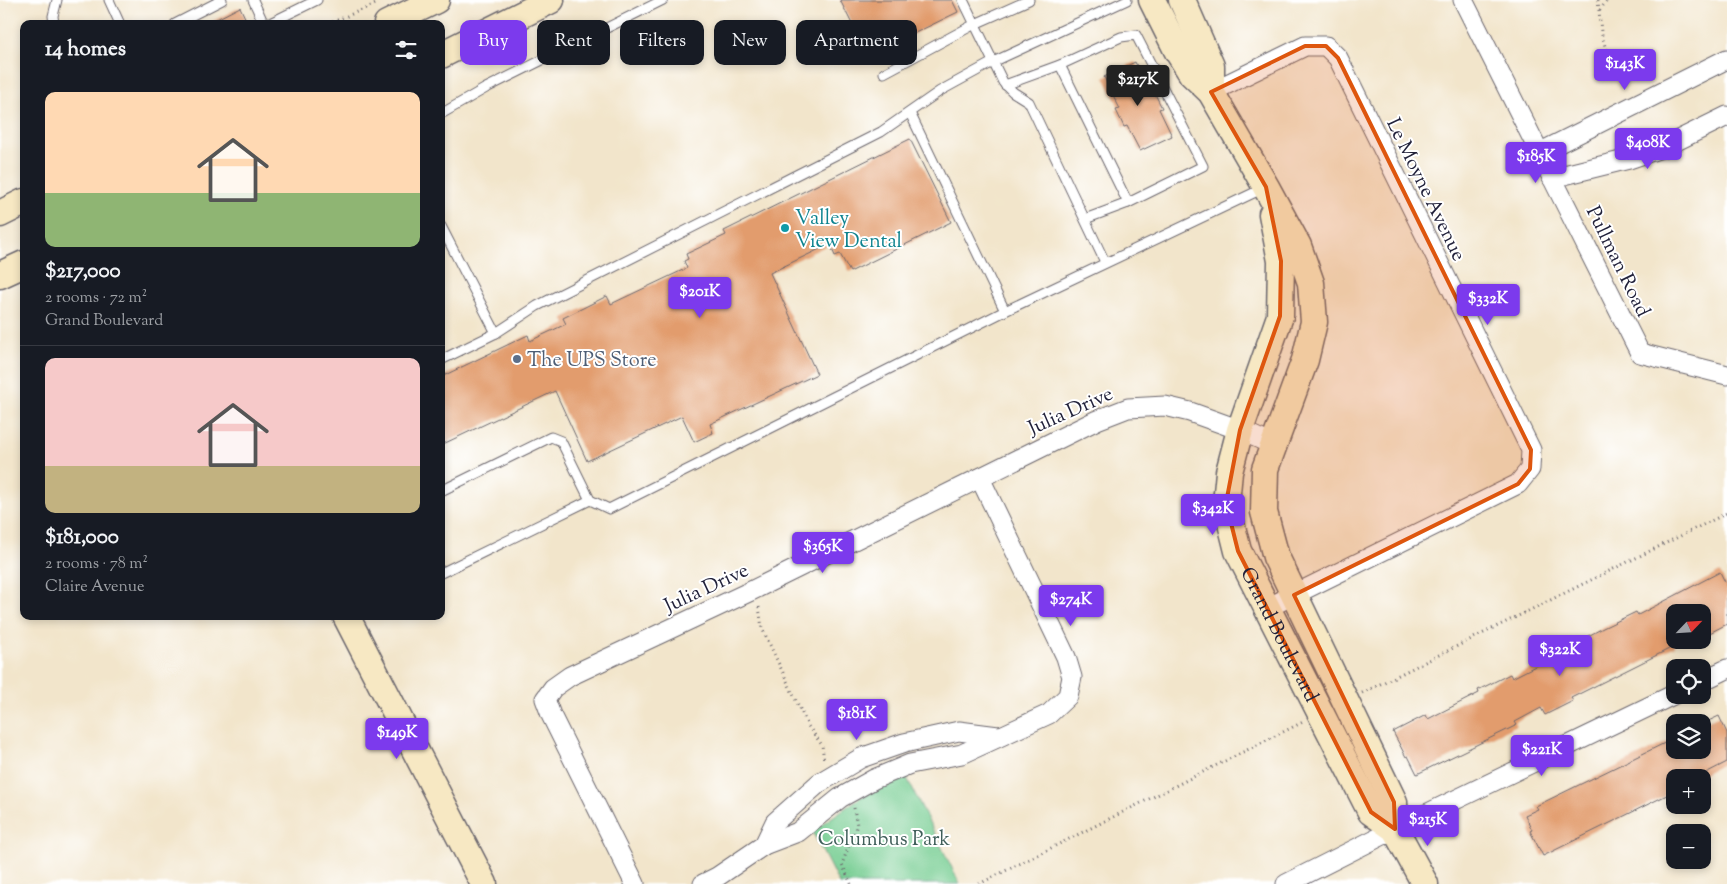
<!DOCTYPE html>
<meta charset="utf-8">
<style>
:root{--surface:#171b24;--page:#20242c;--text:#f1f3f6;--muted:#9ea1a6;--line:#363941;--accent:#7c3aed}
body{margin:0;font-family:"Sorts Mill Goudy",serif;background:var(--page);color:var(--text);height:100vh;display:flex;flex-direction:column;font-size:19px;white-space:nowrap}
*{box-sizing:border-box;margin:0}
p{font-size:16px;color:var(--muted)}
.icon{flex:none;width:28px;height:28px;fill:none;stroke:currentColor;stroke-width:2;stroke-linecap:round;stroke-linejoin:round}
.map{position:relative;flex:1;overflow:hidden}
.details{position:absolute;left:20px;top:20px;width:425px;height:600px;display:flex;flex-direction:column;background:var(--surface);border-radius:10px;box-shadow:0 2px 8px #0003}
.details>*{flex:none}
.guide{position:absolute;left:460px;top:20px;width:475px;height:45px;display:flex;gap:10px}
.needle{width:32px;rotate:65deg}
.tools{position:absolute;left:1666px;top:604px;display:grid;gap:10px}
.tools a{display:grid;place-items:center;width:45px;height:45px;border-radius:10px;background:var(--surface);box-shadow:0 2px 8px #0003;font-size:25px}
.price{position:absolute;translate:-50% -42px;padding:0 11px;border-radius:5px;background:var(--accent);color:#fff;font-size:16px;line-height:32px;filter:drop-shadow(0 1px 2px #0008)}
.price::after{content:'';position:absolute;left:50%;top:30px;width:15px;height:11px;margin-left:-8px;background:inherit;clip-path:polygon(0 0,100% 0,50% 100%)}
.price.on{background:#222;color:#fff}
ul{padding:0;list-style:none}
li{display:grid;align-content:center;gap:10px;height:265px;padding:0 25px}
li+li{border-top:1px solid var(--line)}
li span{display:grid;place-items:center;height:155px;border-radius:10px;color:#555}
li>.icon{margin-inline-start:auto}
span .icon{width:90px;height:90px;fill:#fffc;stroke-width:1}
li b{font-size:21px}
h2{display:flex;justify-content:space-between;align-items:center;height:60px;padding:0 25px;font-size:21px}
.chip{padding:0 18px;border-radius:10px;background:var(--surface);box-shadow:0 2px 8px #0003;font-size:18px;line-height:45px}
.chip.on{background:var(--accent);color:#fff}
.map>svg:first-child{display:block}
.green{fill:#76cd92;stroke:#4c7866}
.building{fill:#e29c6d}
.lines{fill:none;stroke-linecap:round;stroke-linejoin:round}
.lane-casing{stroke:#6b666d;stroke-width:11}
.street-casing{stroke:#6b666d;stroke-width:21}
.secondary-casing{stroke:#6b666d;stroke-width:29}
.path{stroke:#6b666d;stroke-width:3;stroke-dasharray:1 4;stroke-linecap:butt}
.lane{stroke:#fff;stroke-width:9}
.street{stroke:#fff;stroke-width:19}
.secondary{stroke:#f7e8c3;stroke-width:26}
.marked{fill:#de560e;fill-opacity:0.2;stroke:#de560e;stroke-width:4;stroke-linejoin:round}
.culture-dot{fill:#0f9aa8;stroke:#fff;stroke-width:2}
.service-dot{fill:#5c6f8a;stroke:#fff;stroke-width:2}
.labels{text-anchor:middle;stroke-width:4;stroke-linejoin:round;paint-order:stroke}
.street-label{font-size:20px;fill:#22223b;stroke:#fff}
.culture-label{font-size:20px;fill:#0d838f;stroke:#fff;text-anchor:start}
.service-label{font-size:20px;fill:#4e5e75;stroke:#fff;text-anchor:start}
.park-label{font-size:20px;fill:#3f5e59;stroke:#fff}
</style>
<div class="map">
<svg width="1727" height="884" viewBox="0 0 1727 884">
<rect width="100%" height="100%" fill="#fff"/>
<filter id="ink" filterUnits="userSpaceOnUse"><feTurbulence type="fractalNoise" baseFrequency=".02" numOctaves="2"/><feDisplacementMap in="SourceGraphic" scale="10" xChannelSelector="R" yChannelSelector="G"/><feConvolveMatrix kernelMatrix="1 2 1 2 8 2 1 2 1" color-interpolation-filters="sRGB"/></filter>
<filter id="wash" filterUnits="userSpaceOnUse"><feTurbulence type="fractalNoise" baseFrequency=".0096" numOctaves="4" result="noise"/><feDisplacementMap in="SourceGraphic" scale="20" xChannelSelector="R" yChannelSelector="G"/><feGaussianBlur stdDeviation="1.12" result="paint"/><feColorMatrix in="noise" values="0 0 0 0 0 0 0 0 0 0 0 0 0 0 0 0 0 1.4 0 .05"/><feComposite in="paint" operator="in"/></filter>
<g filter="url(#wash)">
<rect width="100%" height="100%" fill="#f2e5cb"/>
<!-- green -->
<path class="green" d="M 907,778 L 960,884 L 839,884 L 812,831 L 861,797 Z"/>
<g id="blocks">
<!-- building -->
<g class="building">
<path d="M 840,0 L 952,0 L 958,12 L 868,56 Z"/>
<path d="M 240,7 L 248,24 L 207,24 Z"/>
<path d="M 1135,62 L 1151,94 L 1154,92 L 1162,108 L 1159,109 L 1172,136 L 1140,151 L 1127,126 L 1124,127 L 1116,110 L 1120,109 L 1104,77 Z"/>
<path d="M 910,139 L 951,222 L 850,272 L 840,254 L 835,256 L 830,244 L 770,273 L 817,374 L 710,424 L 713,433 L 694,442 L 682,416 L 587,461 L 555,391 L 441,445 L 441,377 L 528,335 L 530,341 L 566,324 L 563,318 L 607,296 L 611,304 L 687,268 L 684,261 L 688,259 L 686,254 L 726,235 L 724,231 Z"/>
<path d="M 1720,572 L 1727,586 L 1727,624 L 1702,637 L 1702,612 L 1675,612 L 1675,646 L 1571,698 L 1573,701 L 1545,715 L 1541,708 L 1515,722 L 1517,725 L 1417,774 L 1408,756 L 1406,757 L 1393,732 L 1426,715 L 1428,719 L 1479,693 L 1478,690 L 1510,674 L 1512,678 L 1563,652 L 1562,650 L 1603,628 L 1636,612 L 1638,615 Z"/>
<path d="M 1719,716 L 1727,733 L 1727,762 L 1696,778 L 1675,778 L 1675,791 L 1543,856 L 1530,831 L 1532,830 L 1525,815 L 1538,809 L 1536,806 L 1675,738 L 1675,750 L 1702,750 L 1702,724 Z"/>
</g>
</g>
</g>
<g filter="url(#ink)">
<use href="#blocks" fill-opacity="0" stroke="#6b666d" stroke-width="1"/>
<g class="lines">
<!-- lane casing -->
<g class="lane-casing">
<g id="lane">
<path d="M 109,0 L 120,24"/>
<path d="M 253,0 L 264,24"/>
<path d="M 963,0 L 1003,82 L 1013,92 L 1029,102 L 1105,262"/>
<path d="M 54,24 L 53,16 L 57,0"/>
<path d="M 175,24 L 222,0"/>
<path d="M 268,24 L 317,0"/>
<path d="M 1060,65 L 1128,203"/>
<path d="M 884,73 L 975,24 L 1029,0"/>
<path d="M 1005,85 L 1060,65 L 1121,37 L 1136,35 L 1203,166 L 1128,203 L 1085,219"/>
<path d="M 910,113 L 1005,311 L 1264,188"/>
<path d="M 441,114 L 486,88 L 663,0"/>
<path d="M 441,226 L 496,333"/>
<path d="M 441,360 L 496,333 L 537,306 L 881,132 L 940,91 L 993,62 L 1127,0"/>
<path d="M 441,491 L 551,437 L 561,441 L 590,500 L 609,509 L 1005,311"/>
<path d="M 441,573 L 590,500"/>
</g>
</g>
<!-- street casing -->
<g class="street-casing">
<g id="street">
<path d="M 1463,0 L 1640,353 L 1727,375"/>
<path d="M 1211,92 L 1305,46 L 1326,46 L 1338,58 L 1531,450 L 1530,469 L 1518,484 L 1267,608"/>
<path d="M 1539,153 L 1727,59"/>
<path d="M 1552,178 L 1629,159 L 1664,147 L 1727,116"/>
<path d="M 1702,681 L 1727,669"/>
<path d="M 764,845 L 775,822 L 819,783 L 861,758 L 904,743 L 959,731 L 998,736"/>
<path d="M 635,884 L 551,715 L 545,699 L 553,688 L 570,676 L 751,591 L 1097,420 L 1128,408 L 1165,406 L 1190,412 L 1240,430 L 1273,445"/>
<path d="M 703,884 L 717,877 L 764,845 L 798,832 L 840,798 L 874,779 L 910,764 L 962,754 L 1049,714 L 1068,696 L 1072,677 L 1066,657 L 980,478"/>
<path d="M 1286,884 L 1395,829 L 1675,694"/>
</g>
</g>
<!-- secondary casing -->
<g class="secondary-casing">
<g id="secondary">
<path d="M 1152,0 L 1177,50 L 1192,74 L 1211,92 L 1266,187 L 1298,246 L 1311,283 L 1314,322 L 1305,360 L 1265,469 L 1264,512 L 1276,557 L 1394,802 L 1395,829"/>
<path d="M 1182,0 L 1211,66 L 1211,92"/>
<path d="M 387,24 L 436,0"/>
<path d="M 441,55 L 551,0"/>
<path d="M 0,214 L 24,202"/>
<path id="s1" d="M 1272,214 L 1281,261 L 1280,316 L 1240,430 L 1229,472 L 1226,503 L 1238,551 L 1371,812 L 1395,829 L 1425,884"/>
<path d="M 0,275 L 24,264"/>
<path d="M 346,616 L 484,884"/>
</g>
</g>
<!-- path -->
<g class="path">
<path d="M 1598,0 L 1601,32 L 1605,46 L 1620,78"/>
<path d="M 1600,10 L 1607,0"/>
<path d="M 328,24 L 378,3"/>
<path d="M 759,607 L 762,628 L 808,726 L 822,745 L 824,761"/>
<path d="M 1362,693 L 1727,513"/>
<path d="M 851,884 L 842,864 L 857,825 L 854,808"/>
<path d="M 979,884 L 1303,722"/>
</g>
<!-- lane -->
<use href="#lane" class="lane"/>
<!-- street -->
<use href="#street" class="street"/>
<!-- secondary -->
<use href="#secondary" class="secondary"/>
</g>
</g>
<!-- marked area -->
<path class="marked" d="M 1305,46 L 1326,46 L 1338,58 L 1531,450 L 1530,469 L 1518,484 L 1294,595 L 1394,802 L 1395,829 L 1371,812 L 1238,551 L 1226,503 L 1240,430 L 1280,316 L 1281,261 L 1266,187 L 1211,92 Z"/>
<!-- markers -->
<circle class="culture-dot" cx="785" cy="228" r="5"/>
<circle class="service-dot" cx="517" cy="359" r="5"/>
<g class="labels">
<!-- street labels -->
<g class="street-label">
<text transform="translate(1427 189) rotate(64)" y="7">Le Moyne Avenue</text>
<text transform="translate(1619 261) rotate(64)" y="7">Pullman Road</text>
<text transform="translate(1070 410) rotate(-24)" y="7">Julia Drive</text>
<text transform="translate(706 587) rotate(-25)" y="7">Julia Drive</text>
<text dy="7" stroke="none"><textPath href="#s1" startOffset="441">Grand Boulevard</textPath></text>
</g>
<!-- culture labels -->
<g class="culture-label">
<text x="795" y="224">Valley<tspan x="795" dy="23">View Dental</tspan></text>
</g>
<!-- service labels -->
<g class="service-label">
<text x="527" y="366">The UPS Store</text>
</g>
<!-- park labels -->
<g class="park-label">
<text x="884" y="845">Columbus Park</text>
</g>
</g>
</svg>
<div class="tools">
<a><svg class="needle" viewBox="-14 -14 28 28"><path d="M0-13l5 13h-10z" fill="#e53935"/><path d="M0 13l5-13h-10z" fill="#9ea1a6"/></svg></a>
<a><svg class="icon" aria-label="locate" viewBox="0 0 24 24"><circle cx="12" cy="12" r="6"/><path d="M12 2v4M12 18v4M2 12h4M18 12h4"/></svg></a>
<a><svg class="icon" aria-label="layers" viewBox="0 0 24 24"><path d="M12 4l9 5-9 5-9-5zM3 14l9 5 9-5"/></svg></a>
<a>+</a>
<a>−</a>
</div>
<b class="price" style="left:1625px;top:91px">$143K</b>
<b class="price on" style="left:1138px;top:107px">$217K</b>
<b class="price" style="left:1648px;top:170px">$408K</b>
<b class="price" style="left:1536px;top:184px">$185K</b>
<b class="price" style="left:700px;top:319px">$201K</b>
<b class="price" style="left:1488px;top:326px">$332K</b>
<b class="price" style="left:1213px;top:536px">$342K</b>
<b class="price" style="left:823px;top:574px">$365K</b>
<b class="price" style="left:1071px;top:627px">$274K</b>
<b class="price" style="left:1560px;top:677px">$322K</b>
<b class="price" style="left:857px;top:741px">$181K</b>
<b class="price" style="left:397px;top:760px">$149K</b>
<b class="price" style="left:1542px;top:777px">$221K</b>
<b class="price" style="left:1428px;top:847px">$215K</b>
<div class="guide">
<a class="chip on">Buy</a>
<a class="chip">Rent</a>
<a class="chip">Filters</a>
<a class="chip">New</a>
<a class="chip">Apartment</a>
</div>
<section class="details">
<h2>14 homes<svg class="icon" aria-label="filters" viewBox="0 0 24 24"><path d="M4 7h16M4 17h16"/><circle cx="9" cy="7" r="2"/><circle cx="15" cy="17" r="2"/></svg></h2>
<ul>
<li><span style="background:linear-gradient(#ffd9b3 65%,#8fb573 0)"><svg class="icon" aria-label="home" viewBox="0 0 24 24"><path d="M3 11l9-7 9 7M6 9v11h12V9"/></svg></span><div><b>$217,000</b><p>2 rooms · 72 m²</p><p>Grand Boulevard</p></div></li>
<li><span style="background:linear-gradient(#f6c9c9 70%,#c2b280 0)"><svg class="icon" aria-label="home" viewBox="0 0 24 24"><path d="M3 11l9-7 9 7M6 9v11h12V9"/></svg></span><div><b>$181,000</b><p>2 rooms · 78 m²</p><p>Claire Avenue</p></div></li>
</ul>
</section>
</div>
